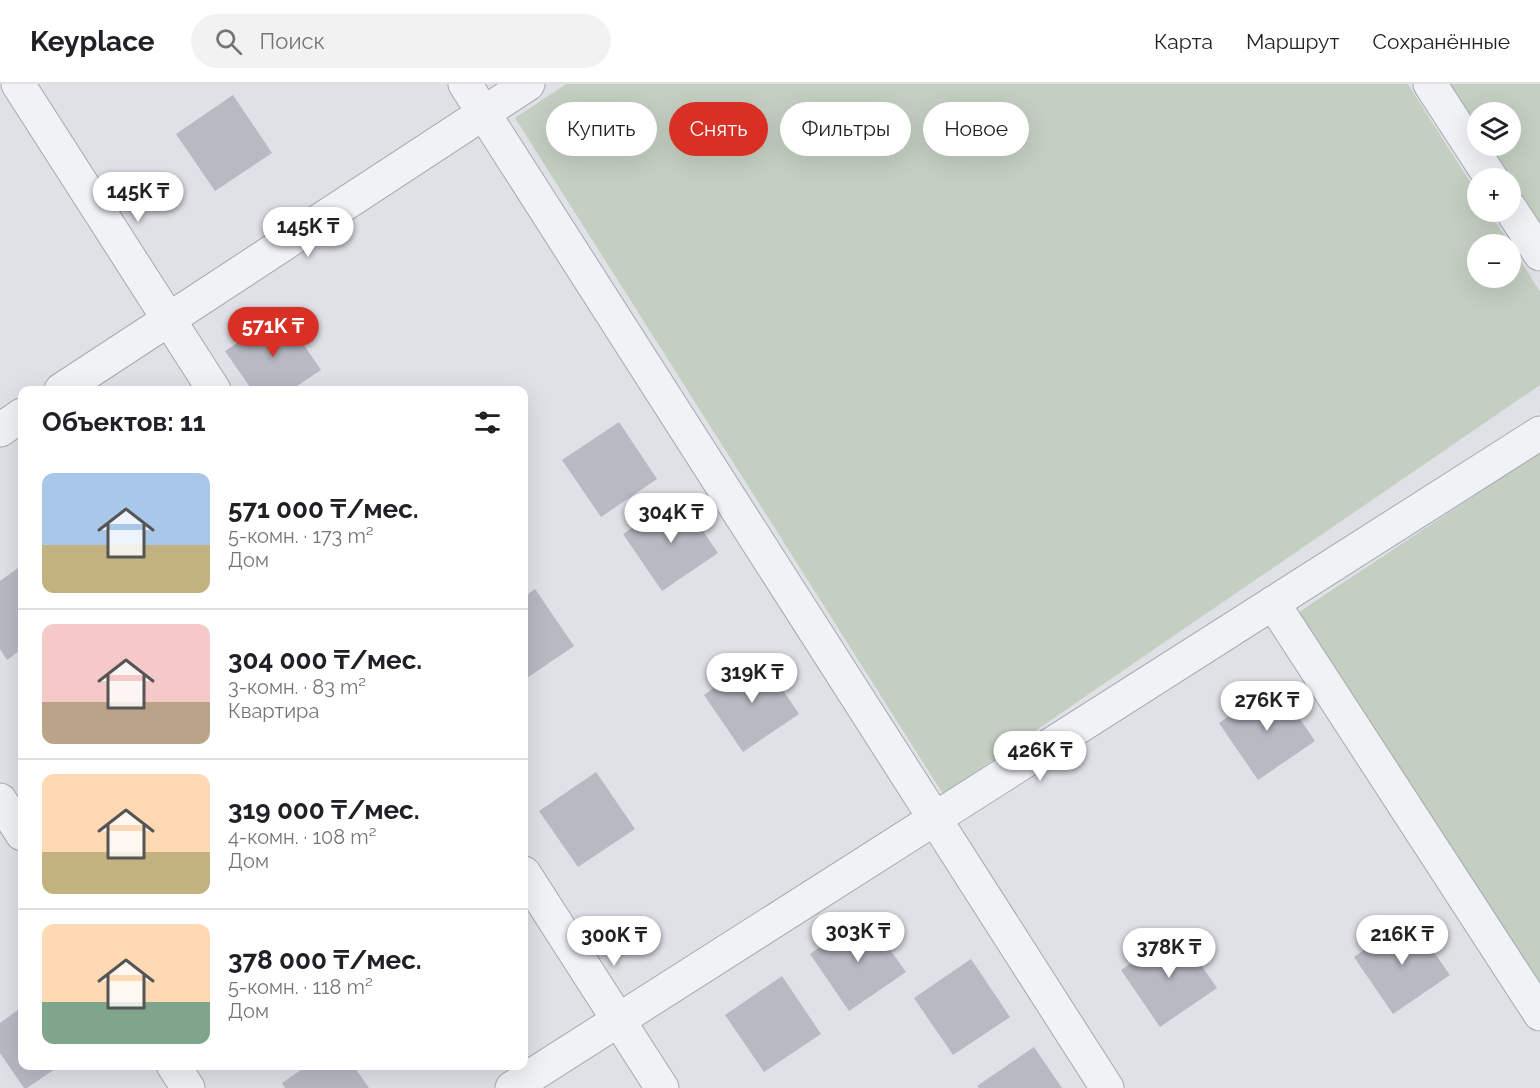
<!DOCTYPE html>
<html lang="ru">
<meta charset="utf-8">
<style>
:root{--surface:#fff;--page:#f2f2f2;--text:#202124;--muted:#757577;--line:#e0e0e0;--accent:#d93025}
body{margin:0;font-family:Raleway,sans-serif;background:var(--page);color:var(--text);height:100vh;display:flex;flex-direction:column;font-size:22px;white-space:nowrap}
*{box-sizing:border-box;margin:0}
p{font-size:20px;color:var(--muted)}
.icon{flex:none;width:33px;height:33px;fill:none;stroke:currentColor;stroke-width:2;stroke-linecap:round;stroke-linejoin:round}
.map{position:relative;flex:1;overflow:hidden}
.sheet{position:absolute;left:18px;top:302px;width:510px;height:684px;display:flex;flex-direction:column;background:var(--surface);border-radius:12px;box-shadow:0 6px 24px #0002}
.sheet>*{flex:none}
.top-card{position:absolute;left:546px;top:18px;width:570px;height:54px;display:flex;gap:12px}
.buttons{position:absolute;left:1467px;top:18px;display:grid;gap:12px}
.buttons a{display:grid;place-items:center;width:54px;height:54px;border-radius:50%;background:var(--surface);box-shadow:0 6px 24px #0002;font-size:30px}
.price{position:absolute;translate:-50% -51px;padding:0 14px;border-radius:21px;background:#fff;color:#222;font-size:20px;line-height:39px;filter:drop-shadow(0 2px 3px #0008)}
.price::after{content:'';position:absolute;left:50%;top:36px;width:18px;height:14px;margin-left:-9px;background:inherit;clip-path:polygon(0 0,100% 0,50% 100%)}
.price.current{background:var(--accent);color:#fff}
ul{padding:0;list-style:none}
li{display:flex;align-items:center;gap:18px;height:150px;padding:0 24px}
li+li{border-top:2px solid var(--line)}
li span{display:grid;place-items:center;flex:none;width:168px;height:120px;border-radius:12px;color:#555}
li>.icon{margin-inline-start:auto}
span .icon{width:72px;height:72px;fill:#fffc;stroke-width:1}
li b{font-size:26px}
h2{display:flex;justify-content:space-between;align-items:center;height:72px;padding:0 24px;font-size:26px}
.pill{padding:0 21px;border-radius:27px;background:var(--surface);box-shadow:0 6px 24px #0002;font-size:21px;line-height:54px}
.pill.current{background:var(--accent);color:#fff}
header{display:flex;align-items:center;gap:36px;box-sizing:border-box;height:84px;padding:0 30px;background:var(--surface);border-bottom:2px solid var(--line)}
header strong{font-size:28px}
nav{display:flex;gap:33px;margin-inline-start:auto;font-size:21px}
.search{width:420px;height:54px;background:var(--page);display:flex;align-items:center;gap:15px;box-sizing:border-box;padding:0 21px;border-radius:33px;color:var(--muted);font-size:22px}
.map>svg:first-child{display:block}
.green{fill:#c3d0c1}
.building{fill:#b7bac3}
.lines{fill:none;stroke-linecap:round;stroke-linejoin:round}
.minor-casing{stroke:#a5a8b1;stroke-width:35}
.minor{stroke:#f1f2f6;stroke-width:33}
</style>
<header>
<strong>Keyplace</strong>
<div class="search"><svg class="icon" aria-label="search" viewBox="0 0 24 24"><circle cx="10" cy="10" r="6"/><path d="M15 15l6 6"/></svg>Поиск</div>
<nav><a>Карта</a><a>Маршрут</a><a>Сохранённые</a></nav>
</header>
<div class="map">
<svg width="1540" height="1004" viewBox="0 0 1540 1004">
<rect width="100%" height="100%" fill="#dfe1e7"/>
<!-- green -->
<g class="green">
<path d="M 566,0 L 1408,0 L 1477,109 L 1478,128 L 1489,128 L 1510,160 L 1478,160 L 1478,194 L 1510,194 L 1511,161 L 1540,208 L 1540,301 L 943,710 L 515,34 Z"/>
<path d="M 1449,0 L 1540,0 L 1540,143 L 1488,62 L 1510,62 L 1510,28 L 1478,28 L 1477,45 Z"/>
<path d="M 1540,368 L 1540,899 L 1296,530 Z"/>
</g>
<!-- building -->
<g class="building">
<path d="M 233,11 L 272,69 L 215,107 L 176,50 Z"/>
<path d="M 282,229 L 321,286 L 291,306 L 252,306 L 225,267 Z"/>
<path d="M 619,338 L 657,395 L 601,433 L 562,376 Z"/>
<path d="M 679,412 L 718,469 L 662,507 L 623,450 Z"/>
<path d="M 22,481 L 22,565 L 7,576 L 0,565 L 0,497 Z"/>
<path d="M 535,505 L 574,562 L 524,596 L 524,513 Z"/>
<path d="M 760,572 L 799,630 L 743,668 L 704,611 Z"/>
<path d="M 1276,600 L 1315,657 L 1258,696 L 1219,639 Z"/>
<path d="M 596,688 L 635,745 L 578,783 L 539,727 Z"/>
<path d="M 866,832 L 906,888 L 849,927 L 810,870 Z"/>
<path d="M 1410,834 L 1450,891 L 1393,930 L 1354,873 Z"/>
<path d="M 1178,848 L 1217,904 L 1160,943 L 1121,886 Z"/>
<path d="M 971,875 L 1010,933 L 953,971 L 914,914 Z"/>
<path d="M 782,892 L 821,950 L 764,988 L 725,931 Z"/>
<path d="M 22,923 L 22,981 L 61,981 L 27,1004 L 24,1004 L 0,969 L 0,939 Z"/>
<path d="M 1034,963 L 1062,1004 L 979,1004 L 977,1002 Z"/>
<path d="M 308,981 L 353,981 L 369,1004 L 285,1004 L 282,999 Z"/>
</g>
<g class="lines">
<!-- minor casing -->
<g class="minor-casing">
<g id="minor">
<path d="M 18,0 L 214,306"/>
<path d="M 465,0 L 1107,1004"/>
<path d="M 1430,0 L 1491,94"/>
<path d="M 1510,124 L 1540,170"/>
<path d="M 61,306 L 528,0"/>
<path d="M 0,346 L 22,331"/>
<path d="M 1273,519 L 1540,930"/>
<path d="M 0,716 L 22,750"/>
<path d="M 524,789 L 662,1004"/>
<path d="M 173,981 L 188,1004"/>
<path d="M 512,1004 L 1540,349"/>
</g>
</g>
<!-- minor -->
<use href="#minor" class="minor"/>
</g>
</svg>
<div class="buttons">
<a><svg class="icon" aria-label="layers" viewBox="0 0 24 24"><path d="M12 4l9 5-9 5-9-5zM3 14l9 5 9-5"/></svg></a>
<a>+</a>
<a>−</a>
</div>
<b class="price" style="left:138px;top:139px">145K ₸</b>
<b class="price" style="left:308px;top:174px">145K ₸</b>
<b class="price current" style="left:273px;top:274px">571K ₸</b>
<b class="price" style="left:671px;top:460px">304K ₸</b>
<b class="price" style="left:752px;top:620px">319K ₸</b>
<b class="price" style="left:1267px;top:648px">276K ₸</b>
<b class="price" style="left:1040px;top:698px">426K ₸</b>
<b class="price" style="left:858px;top:879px">303K ₸</b>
<b class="price" style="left:1402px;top:882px">216K ₸</b>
<b class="price" style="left:614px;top:883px">300K ₸</b>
<b class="price" style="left:1169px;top:895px">378K ₸</b>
<div class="top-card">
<a class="pill">Купить</a>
<a class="pill current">Снять</a>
<a class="pill">Фильтры</a>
<a class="pill">Новое</a>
</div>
<section class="sheet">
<h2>Объектов: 11<svg class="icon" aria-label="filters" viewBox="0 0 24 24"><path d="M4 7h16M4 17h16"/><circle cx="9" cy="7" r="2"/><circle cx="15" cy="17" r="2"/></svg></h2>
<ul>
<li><span style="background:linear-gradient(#a9c7e8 60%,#c2b280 0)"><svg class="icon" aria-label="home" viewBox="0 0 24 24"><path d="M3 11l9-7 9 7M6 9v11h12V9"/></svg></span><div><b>571 000 ₸/мес.</b><p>5-комн. · 173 m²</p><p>Дом</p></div></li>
<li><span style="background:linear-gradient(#f6c9c9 65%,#b9a48a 0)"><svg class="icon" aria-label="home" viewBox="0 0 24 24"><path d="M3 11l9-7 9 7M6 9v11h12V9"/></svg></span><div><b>304 000 ₸/мес.</b><p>3-комн. · 83 m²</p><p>Квартира</p></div></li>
<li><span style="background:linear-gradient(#ffd9b3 65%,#c2b280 0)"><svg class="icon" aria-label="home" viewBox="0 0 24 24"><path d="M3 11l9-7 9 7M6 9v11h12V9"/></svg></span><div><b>319 000 ₸/мес.</b><p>4-комн. · 108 m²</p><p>Дом</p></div></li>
<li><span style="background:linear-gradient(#ffd9b3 65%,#7fa58c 0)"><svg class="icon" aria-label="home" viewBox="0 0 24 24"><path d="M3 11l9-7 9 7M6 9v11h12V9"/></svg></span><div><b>378 000 ₸/мес.</b><p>5-комн. · 118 m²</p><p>Дом</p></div></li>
</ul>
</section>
</div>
